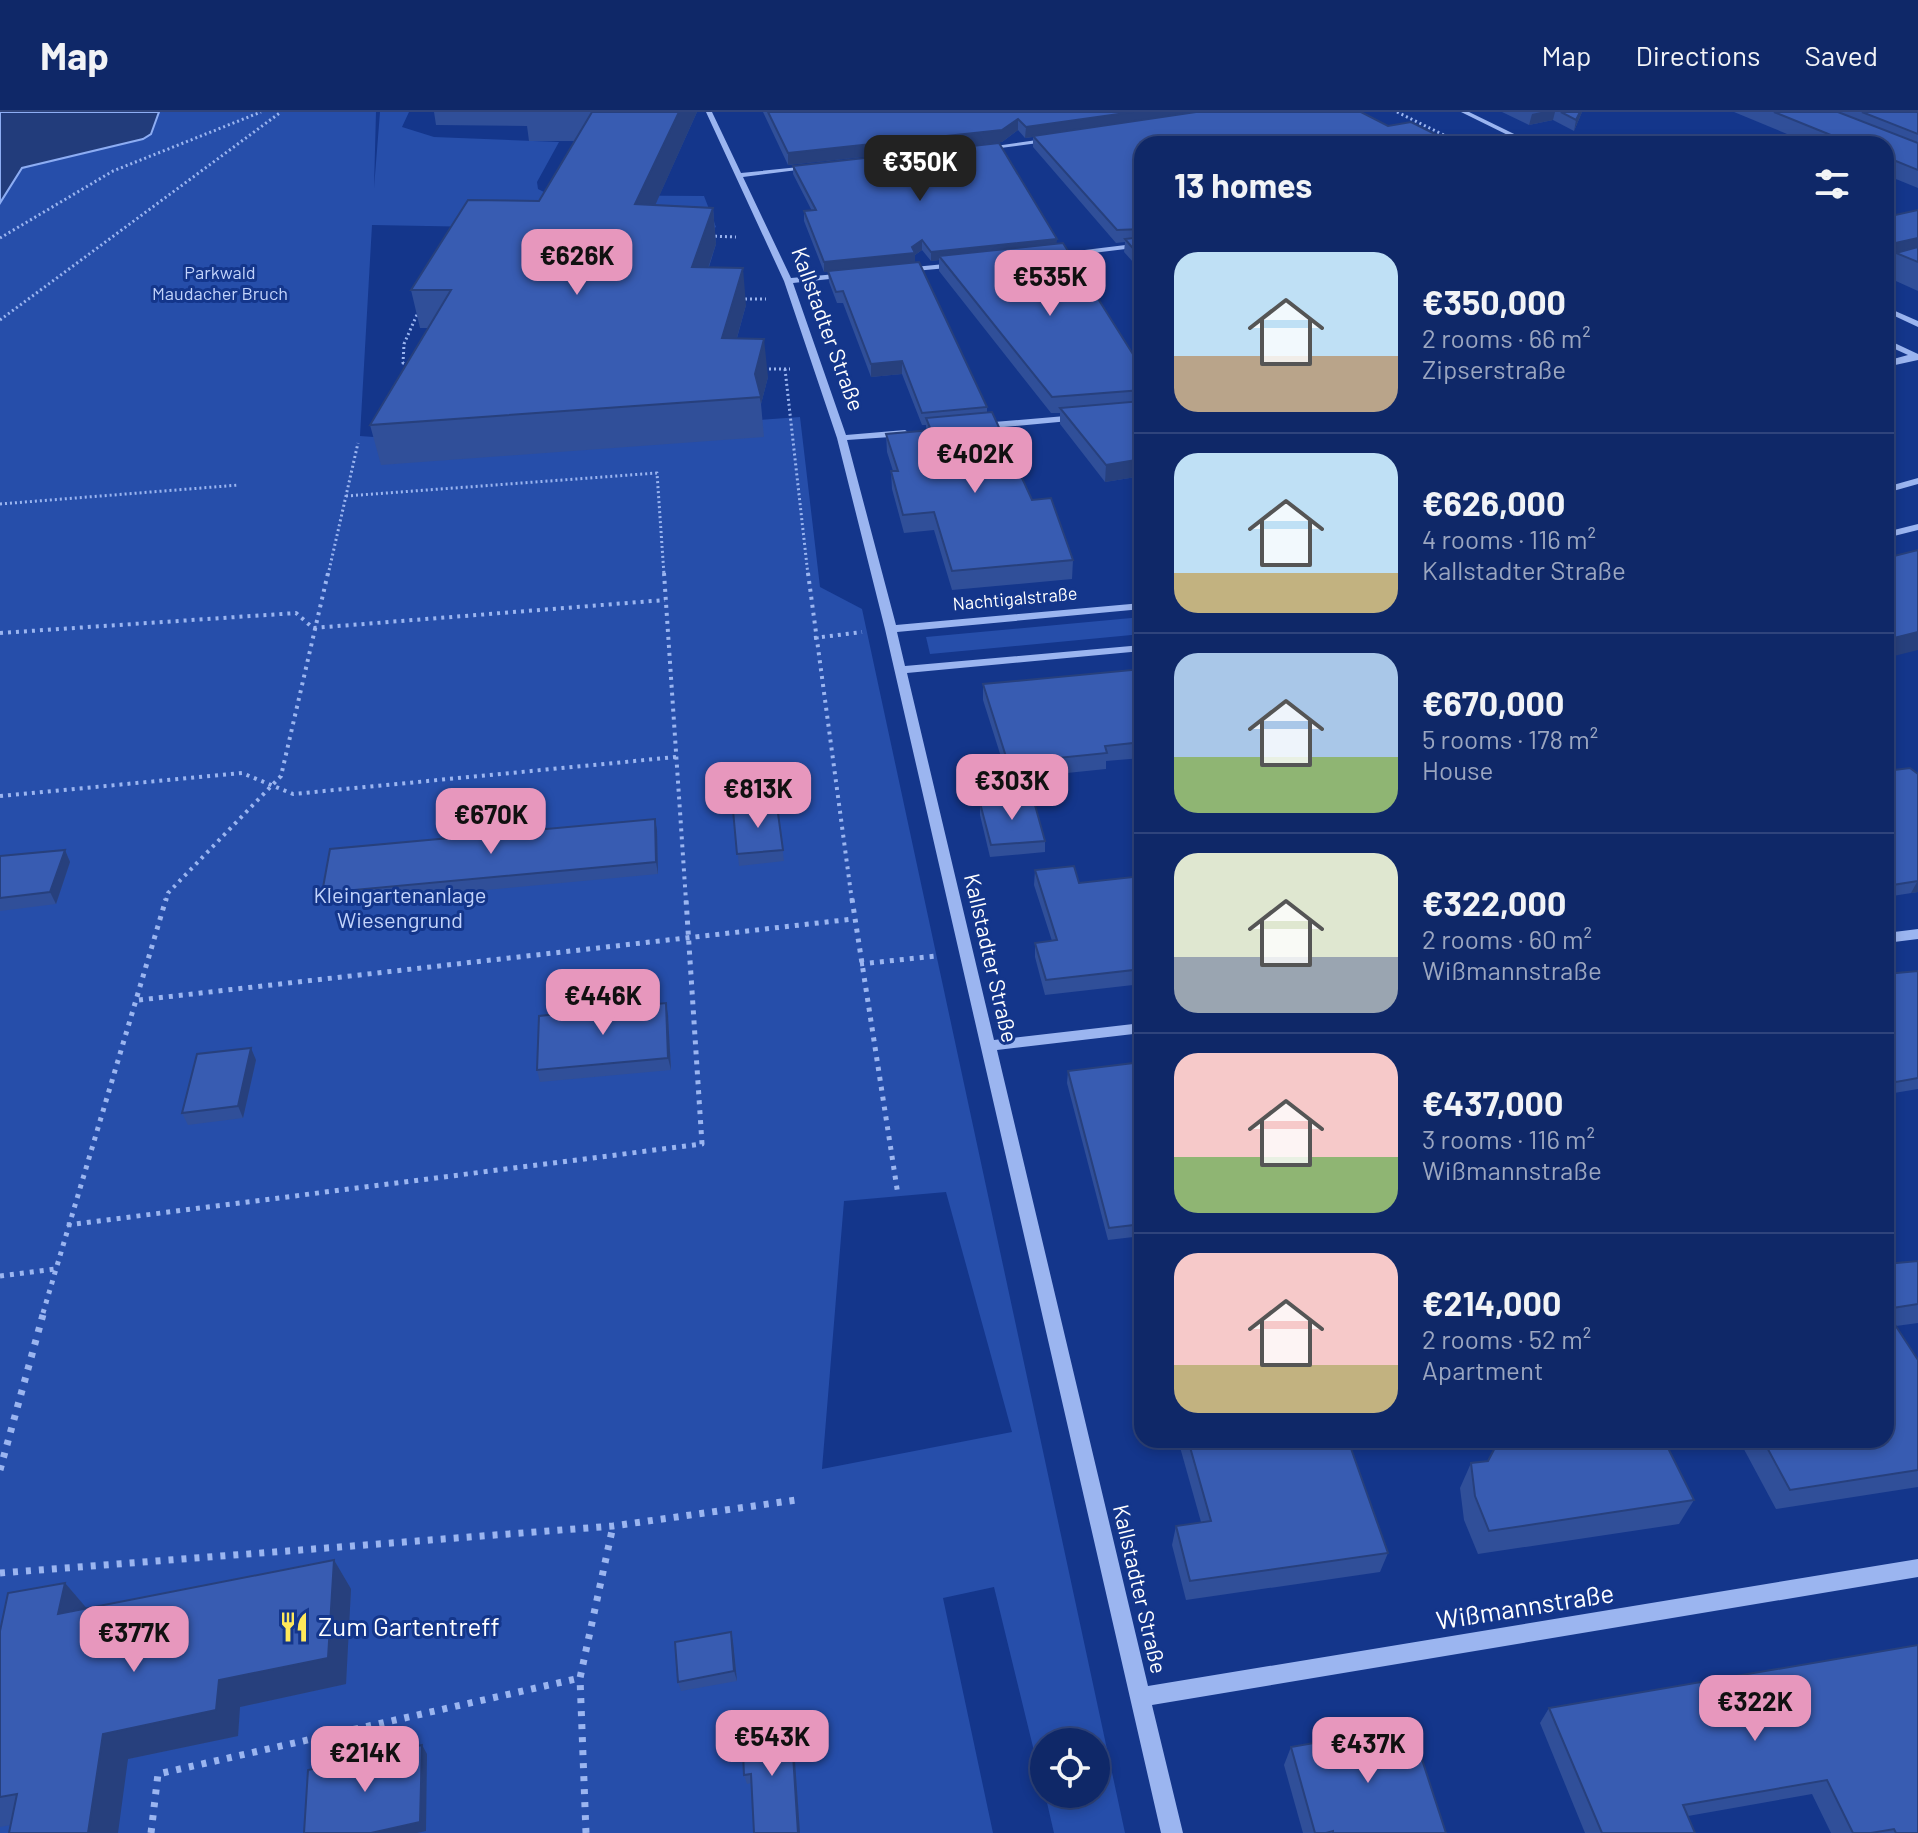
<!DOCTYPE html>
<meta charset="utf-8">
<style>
:root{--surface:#0f2868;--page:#1d3471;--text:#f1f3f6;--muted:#9ba6c0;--line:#2f447c;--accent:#e797bd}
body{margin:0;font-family:Barlow,sans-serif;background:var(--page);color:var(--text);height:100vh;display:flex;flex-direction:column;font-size:30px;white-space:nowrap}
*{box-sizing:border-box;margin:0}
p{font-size:26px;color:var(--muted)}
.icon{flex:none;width:44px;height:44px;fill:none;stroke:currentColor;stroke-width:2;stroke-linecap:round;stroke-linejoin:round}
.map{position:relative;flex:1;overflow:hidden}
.details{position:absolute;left:1134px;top:24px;width:760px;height:1312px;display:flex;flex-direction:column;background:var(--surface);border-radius:24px;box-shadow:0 4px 12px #0003,0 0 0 2px var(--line)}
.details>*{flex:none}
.fabs{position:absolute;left:1030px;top:1616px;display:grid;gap:16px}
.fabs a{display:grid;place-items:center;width:80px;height:80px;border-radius:50%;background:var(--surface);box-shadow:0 4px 12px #0003,0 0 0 2px var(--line);font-size:40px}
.price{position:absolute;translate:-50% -68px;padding:0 18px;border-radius:16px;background:var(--accent);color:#111;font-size:26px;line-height:52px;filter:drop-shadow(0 2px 4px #0008)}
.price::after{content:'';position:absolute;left:50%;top:48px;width:24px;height:18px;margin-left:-12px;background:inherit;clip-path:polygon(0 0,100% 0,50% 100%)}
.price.on{background:#222;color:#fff}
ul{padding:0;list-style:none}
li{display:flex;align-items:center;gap:24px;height:200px;padding:0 40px}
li+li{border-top:2px solid var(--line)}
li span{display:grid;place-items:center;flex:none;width:224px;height:160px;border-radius:24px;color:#555}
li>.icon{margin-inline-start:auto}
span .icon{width:96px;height:96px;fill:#fffc;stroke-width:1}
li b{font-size:34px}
h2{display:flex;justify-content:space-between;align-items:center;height:96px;padding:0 40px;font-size:34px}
header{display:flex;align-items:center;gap:48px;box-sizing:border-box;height:112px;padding:0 40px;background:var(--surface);border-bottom:2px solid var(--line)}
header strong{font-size:38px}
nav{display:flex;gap:44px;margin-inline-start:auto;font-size:28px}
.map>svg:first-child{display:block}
.green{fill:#264eaa;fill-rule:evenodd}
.water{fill:#223c7b;stroke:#8dadf3;stroke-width:2}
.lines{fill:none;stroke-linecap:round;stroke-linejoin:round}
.path-far3{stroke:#9bb5f0;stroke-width:3;stroke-dasharray:2 3;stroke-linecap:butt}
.path-far2{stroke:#9bb5f0;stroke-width:4;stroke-dasharray:3 5;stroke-linecap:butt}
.path-far1{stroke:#9bb5f0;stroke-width:5;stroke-dasharray:4 6;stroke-linecap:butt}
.path{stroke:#9bb5f0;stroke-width:7;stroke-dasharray:5 8;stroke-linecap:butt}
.minor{fill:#9bb5f0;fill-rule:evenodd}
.wall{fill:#304f99}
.shaded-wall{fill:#27407d}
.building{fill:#385cb2;stroke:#27407d;stroke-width:2}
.labels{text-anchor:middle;stroke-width:6;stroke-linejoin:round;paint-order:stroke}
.far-park-label{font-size:18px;fill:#c2d3fb;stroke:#14368b}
.far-street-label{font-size:18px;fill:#fff;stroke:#14368b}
.street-label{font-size:22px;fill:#fff;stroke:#14368b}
.park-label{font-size:22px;fill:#c2d3fb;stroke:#14368b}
.near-street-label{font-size:26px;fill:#fff;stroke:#14368b}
.near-poi-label{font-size:26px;fill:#fff;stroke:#14368b;text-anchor:start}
</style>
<header>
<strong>Map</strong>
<nav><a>Map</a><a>Directions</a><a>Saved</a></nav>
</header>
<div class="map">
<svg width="1918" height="1721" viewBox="0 0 1918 1721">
<rect width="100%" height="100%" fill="#14368b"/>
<!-- green -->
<g class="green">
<path d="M 159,0 L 376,0 L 374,76 L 380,0 L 409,0 L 402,15 L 434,25 L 559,30 L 537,70 L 538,77 L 550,83 L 704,84 L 716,115 L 709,119 L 372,113 L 360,324 L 456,331 L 800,305 L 820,475 L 862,497 L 1125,1721 L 1054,1721 L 1045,1682 L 1096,1682 L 1096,1630 L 1044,1630 L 1044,1680 L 994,1475 L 943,1486 L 993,1721 L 0,1721 L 0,91 L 22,56 L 143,27 L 151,22 ZM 946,1080 L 1012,1320 L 822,1357 L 844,1089 Z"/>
<path d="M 1142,505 L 1142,522 L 930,542 L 926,525 Z"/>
</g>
<!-- water -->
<path class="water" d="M 0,0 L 159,0 L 151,22 L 143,27 L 22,56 L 0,91 Z"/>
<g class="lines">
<!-- path-far3 -->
<g class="path-far3">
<path d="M 1397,0 L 1454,28"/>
<path d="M 710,124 L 736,125"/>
<path d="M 0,126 L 113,59 L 261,0"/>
<path d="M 740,187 L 766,187"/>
<path d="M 0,208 L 281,0"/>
<path d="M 414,251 L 403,251 L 404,232 L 419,198"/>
<path d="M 764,257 L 790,257"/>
<path d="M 785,257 L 808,463"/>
<path d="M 346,384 L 657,361 L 664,463"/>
<path d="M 0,392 L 239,373"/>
<path d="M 328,463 L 358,331"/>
</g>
<!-- path-far2 -->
<g class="path-far2">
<path d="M 664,461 L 686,789"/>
<path d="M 808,461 L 852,789"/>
<path d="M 0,521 L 296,501 L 313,516 L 665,488"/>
<path d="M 814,526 L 862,520"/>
<path d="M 0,684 L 242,661 L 293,682 L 676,645"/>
<path d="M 166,789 L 168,781 L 281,664 L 328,461"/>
</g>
<!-- path-far1 -->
<g class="path-far1">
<path d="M 852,787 L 898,1083"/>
<path d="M 860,852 L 936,844"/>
<path d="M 139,888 L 853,807"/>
<path d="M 67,1113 L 702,1032 L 686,787"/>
<path d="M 0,1164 L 55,1157"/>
<path d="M 43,1201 L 166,787"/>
</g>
<!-- path -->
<g class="path">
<path d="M 0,1358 L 44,1199"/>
<path d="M 0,1461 L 613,1414 L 796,1388"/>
<path d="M 151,1721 L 158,1662 L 580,1566"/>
<path d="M 586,1721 L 580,1566 L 613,1414"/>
</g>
<!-- minor -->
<g class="minor">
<path d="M 706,0 L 712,0 L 741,61 L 809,54 L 813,56 L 743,65 L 791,166 L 848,161 L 852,163 L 848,165 L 793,171 L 846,323 L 905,318 L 910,321 L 905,324 L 847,328 L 896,513 L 1142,491 L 1142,497 L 897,520 L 905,554 L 1142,533 L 1142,539 L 907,561 L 994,928 L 1142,911 L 1142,921 L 997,938 L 1148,1574 L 1918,1447 L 1918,1465 L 1152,1593 L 1183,1721 L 1161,1721 L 885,517 L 837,326 L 784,169 Z"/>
<path d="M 1461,0 L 1469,0 L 1535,32 L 1526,32 Z"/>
<path d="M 1051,26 L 1053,29 L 985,38 L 982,36 Z"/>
<path d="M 1142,131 L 1142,135 L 1052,146 L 1048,144 L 1052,142 Z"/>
<path d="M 955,151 L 958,151 L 958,155 L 904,160 L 900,158 L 904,156 Z"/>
<path d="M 1886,195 L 1918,209 L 1918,215 L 1886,200 Z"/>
<path d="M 1886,227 L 1918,242 L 1918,248 L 1886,255 L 1886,249 L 1908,243 L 1886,233 Z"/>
<path d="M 1077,303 L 1082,306 L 1080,308 L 982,317 L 977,314 L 982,311 Z"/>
<path d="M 1918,366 L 1918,372 L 1886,381 L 1886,375 Z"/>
<path d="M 1918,412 L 1918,418 L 1886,426 L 1886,420 Z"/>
<path d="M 1918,817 L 1918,827 L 1886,831 L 1886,821 Z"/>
</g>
</g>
<!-- wall -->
<g class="wall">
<path d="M 434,0 L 697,0 L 655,93 L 713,96 L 716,132 L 709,155 L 746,193 L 737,226 L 768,265 L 761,292 L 764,325 L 381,353 L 370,313 L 428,216 L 420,216 L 411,178 L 539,89 L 575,29 L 529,29 L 527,14 L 436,13 Z"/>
<path d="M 763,0 L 1361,0 L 1388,14 L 1455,32 L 1142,32 L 1142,160 L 1124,140 L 1125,130 L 1116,131 L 1033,35 L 1033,25 L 1025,26 L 1018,18 L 1002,30 L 788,53 Z"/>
<path d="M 1502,0 L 1582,0 L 1574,19 L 1553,8 L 1529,13 Z"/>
<path d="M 1734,0 L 1918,0 L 1918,76 L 1886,63 L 1886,32 L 1811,32 Z"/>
<path d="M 793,54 L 1057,132 L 1141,255 L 1142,254 L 1142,364 L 1105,370 L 1060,312 L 1060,301 L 1051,301 L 939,159 L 939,148 L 931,149 L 922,138 L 915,143 L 915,150 L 987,295 L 987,301 L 1032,388 L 1073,448 L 1072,467 L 952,478 L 934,418 L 904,421 L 892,377 L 891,359 L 893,359 L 887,340 L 886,322 L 926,319 L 926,313 L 922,313 L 902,262 L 871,265 L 843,191 L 837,191 L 829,170 L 828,159 L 824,160 L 804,109 L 804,99 L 812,99 L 793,62 Z"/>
<path d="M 1918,98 L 1918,179 L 1887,165 L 1891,154 L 1887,155 L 1886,158 L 1886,105 Z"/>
<path d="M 1142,557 L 1142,646 L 1106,649 L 1106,657 L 1008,667 L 983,588 L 983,572 Z"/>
<path d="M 1910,656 L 1918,780 L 1886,785 L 1886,659 Z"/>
<path d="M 980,691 L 1045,729 L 1045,740 L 990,745 L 980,703 Z"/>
<path d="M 777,694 L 784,749 L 739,754 L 733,698 Z"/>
<path d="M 657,718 L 658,762 L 327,793 L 322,781 Z"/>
<path d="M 65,738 L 70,750 L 56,792 L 0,799 L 0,744 Z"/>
<path d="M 1035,758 L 1079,771 L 1142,764 L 1142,872 L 1045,883 L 1035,845 L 1035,831 L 1052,829 L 1034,773 Z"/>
<path d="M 1918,859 L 1918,977 L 1888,982 L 1886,978 L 1886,862 Z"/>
<path d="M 668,903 L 671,958 L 540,970 L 537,958 Z"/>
<path d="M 256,948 L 243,1006 L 188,1013 L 182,1001 Z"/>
<path d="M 1142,950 L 1142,1124 L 1108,1128 L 1067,971 L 1068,959 Z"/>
<path d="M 1918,1149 L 1918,1211 L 1896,1214 L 1918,1248 L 1918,1375 L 1776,1397 L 1739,1328 L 1886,1328 L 1886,1152 Z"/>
<path d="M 1178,1328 L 1354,1328 L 1348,1329 L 1388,1441 L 1380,1460 L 1186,1488 L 1172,1433 L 1176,1414 L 1201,1410 Z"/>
<path d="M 1488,1349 L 1694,1388 L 1679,1412 L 1478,1442 L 1464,1408 L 1460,1376 L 1471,1351 Z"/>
<path d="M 334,1448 L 351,1477 L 346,1572 L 240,1595 L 238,1624 L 128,1647 L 11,1713 L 0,1715 L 0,1519 L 65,1471 L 87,1497 Z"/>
<path d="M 733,1530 L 737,1569 L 681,1579 L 678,1570 Z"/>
<path d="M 1918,1533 L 1918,1721 L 1831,1721 L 1812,1682 L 1688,1704 L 1695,1721 L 1585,1721 L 1540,1611 L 1549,1596 Z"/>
<path d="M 793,1621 L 800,1721 L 754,1721 L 751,1671 L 747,1672 L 744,1663 Z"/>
<path d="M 1291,1635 L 1446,1721 L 1303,1721 L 1284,1653 Z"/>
</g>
<!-- shaded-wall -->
<g class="shaded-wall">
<path d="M 679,0 L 697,0 L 640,127 L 635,92 Z"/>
<path d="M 1133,0 L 1212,0 L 1025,26 L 1026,15 Z"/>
<path d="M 1541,0 L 1555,0 L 1553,8 L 1529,13 L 1532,2 Z"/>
<path d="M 1580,0 L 1582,0 L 1574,19 L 1576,8 Z"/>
<path d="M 1018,7 L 1018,18 L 1002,30 L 788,53 L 788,41 Z"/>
<path d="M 713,96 L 716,132 L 696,192 L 692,155 Z"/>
<path d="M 1918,126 L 1918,148 L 1896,141 L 1891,154 L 1887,155 L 1893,139 L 1895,131 Z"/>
<path d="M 1057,127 L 1056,137 L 939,144 L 939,148 L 931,149 L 931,140 Z"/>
<path d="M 922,128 L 922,138 L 915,143 L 915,151 L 824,160 L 824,150 L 912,135 Z"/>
<path d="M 743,156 L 746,193 L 726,265 L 722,226 Z"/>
<path d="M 764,227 L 768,265 L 761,292 L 755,262 Z"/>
<path d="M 902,249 L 902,262 L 871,265 L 871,252 Z"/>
<path d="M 1142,347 L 1142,364 L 1105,370 L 1106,353 Z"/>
<path d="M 1918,520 L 1918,538 L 1886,546 L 1886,528 Z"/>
<path d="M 655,707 L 657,718 L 658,762 L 656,750 Z"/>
<path d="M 65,738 L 70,750 L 56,792 L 50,780 Z"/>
<path d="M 1918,769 L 1918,780 L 1911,781 L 1917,770 Z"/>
<path d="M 666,891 L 668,903 L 671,958 L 668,946 Z"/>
<path d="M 251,936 L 256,948 L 243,1006 L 238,994 Z"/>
<path d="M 334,1448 L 351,1477 L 346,1572 L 240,1595 L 238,1624 L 128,1647 L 118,1721 L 88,1721 L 103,1622 Z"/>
<path d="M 65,1471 L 89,1499 L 58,1502 Z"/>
<path d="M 731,1520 L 733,1530 L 737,1569 L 734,1559 Z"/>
<path d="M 791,1611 L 793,1621 L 800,1721 L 798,1721 Z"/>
<path d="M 422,1633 L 427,1642 L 426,1719 L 417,1721 L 371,1721 Z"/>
</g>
<!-- building -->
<g class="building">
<path d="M 592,0 L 679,0 L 635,92 L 713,96 L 692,155 L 743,156 L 722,226 L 764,227 L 755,262 L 761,285 L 370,313 L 451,178 L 411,178 L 468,88 L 539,89 Z"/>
<path d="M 768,0 L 1133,0 L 1026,15 L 1018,7 L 1002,18 L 788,41 Z"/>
<path d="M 1196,0 L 1361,0 L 1388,14 L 1411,10 L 1455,32 L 1142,32 L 1142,117 L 1117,118 L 1033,24 Z"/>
<path d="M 1561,0 L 1580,0 L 1576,8 Z"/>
<path d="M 1774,0 L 1838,0 L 1918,31 L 1918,58 L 1886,45 L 1886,32 L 1853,32 Z"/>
<path d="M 1862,0 L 1918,0 L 1918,22 Z"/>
<path d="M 999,31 L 1057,127 L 931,140 L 922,128 L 912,135 L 915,141 L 824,150 L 804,99 L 816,98 L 793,54 Z"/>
<path d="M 1918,98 L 1918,126 L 1895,131 L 1893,139 L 1886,136 L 1886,105 Z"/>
<path d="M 1142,125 L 1142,147 L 1125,127 Z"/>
<path d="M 1063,131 L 1141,255 L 1142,254 L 1142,278 L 1052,285 L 939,144 Z"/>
<path d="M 1918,135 L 1918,150 L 1896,141 Z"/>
<path d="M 919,150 L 987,295 L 922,301 L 902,249 L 871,252 L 843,179 L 836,180 L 828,159 Z"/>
<path d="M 1142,289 L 1142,347 L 1106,353 L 1060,296 Z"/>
<path d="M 992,300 L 1032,388 L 1051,386 L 1073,448 L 952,459 L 934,400 L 903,403 L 891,359 L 898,359 L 886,322 L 931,318 L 926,306 Z"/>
<path d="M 1918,438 L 1918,520 L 1886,528 L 1886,446 Z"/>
<path d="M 1142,557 L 1142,630 L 1105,634 L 1107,641 L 1008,651 L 983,572 Z"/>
<path d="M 1910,656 L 1918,662 L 1918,769 L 1886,774 L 1886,659 Z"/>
<path d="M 1033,686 L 1045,729 L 991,733 L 980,691 Z"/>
<path d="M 777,694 L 783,738 L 737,742 L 733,698 Z"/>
<path d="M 655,707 L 656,750 L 322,781 L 330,737 Z"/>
<path d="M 65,738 L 50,780 L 0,786 L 0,744 Z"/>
<path d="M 1074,754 L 1079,771 L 1142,764 L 1142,857 L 1046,868 L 1035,831 L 1057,828 L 1035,758 Z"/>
<path d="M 1918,859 L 1918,966 L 1896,970 L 1886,958 L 1886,862 Z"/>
<path d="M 666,891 L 668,946 L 537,958 L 539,904 Z"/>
<path d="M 251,936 L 238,994 L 182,1001 L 197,942 Z"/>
<path d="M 1142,950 L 1142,1112 L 1109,1116 L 1068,959 Z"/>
<path d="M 1918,1149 L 1918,1192 L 1886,1197 L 1886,1152 Z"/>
<path d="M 1886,1199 L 1918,1248 L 1918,1358 L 1790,1378 L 1763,1328 L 1886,1328 Z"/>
<path d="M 1188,1328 L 1348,1328 L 1388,1441 L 1190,1469 L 1176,1414 L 1211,1409 Z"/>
<path d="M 1499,1328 L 1664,1328 L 1694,1388 L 1489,1419 L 1475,1384 L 1471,1351 L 1488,1349 Z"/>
<path d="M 334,1448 L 328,1546 L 219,1568 L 216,1598 L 103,1622 L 88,1721 L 9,1721 L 17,1682 L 0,1685 L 0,1519 L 8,1481 L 65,1471 L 58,1502 Z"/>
<path d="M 731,1520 L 734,1559 L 678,1570 L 675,1530 Z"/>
<path d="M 1918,1533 L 1918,1721 L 1896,1721 L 1894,1717 L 1871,1721 L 1853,1721 L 1827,1668 L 1683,1693 L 1695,1721 L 1602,1721 L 1549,1596 Z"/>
<path d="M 791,1611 L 798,1721 L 754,1721 L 751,1662 L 744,1663 L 742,1619 Z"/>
<path d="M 1411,1614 L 1446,1721 L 1333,1721 L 1333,1719 L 1326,1721 L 1315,1721 L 1291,1635 Z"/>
<path d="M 422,1633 L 420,1710 L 371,1721 L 304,1721 L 308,1658 Z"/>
</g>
<!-- icons -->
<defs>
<g id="restaurant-bare" transform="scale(2.4)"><path d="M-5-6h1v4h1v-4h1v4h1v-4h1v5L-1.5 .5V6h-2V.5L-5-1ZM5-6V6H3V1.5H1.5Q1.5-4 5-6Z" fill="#ffe85a" stroke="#14368b" stroke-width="2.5" paint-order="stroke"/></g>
</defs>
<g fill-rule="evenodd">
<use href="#restaurant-bare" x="294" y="1515"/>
</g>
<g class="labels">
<!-- far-park labels -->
<g class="far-park-label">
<text x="220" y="167">Parkwald<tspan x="220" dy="21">Maudacher Bruch</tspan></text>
</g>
<!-- far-street labels -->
<g class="far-street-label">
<text transform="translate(1015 487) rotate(-5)" y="6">Nachtigalstraße</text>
</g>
<!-- street labels -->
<g class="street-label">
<text transform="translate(828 217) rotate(70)" y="8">Kallstadter Straße</text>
<text transform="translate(991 846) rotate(77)" y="8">Kallstadter Straße</text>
<text transform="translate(1140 1477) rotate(77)" y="8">Kallstadter Straße</text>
</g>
<!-- park labels -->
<g class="park-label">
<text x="400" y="791">Kleingartenanlage<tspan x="400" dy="25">Wiesengrund</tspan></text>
</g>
<!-- near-street labels -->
<g class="near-street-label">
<text transform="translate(1525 1495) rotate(-9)" y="9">Wißmannstraße</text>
</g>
<!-- near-poi labels -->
<g class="near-poi-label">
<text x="318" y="1524">Zum Gartentreff</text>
</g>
</g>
</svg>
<div class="fabs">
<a><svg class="icon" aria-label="locate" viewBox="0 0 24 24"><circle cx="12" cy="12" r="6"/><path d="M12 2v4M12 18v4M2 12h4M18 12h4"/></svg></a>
</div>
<b class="price on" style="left:920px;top:91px">€350K</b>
<b class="price" style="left:577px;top:185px">€626K</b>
<b class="price" style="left:1050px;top:206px">€535K</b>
<b class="price" style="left:975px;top:383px">€402K</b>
<b class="price" style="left:1012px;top:710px">€303K</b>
<b class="price" style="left:758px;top:718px">€813K</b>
<b class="price" style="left:491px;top:744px">€670K</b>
<b class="price" style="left:603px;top:925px">€446K</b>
<b class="price" style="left:134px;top:1562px">€377K</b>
<b class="price" style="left:1755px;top:1631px">€322K</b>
<b class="price" style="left:772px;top:1666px">€543K</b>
<b class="price" style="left:1368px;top:1673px">€437K</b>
<b class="price" style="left:365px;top:1682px">€214K</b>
<section class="details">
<h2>13 homes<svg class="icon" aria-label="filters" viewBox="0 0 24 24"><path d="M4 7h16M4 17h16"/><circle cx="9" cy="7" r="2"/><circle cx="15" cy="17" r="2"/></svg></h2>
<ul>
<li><span style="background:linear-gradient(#bfe0f5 65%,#b9a48a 0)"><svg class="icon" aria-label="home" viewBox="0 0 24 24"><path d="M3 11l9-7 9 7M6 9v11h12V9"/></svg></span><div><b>€350,000</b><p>2 rooms · 66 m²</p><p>Zipserstraße</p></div></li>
<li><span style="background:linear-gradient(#bfe0f5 75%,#c2b280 0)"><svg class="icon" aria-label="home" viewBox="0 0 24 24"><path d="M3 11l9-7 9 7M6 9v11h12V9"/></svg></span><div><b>€626,000</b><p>4 rooms · 116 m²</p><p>Kallstadter Straße</p></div></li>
<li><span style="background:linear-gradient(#a9c7e8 65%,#8fb573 0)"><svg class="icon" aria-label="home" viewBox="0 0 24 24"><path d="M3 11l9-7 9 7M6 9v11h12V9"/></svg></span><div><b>€670,000</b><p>5 rooms · 178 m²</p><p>House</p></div></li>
<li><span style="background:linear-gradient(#dfe7d0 65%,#9aa5b1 0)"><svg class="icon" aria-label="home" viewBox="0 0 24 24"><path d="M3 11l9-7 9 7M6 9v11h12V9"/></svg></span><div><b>€322,000</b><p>2 rooms · 60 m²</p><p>Wißmannstraße</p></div></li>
<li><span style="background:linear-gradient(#f6c9c9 65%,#8fb573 0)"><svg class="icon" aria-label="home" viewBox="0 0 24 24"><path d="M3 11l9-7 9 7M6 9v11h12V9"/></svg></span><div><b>€437,000</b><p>3 rooms · 116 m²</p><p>Wißmannstraße</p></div></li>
<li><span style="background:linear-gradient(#f6c9c9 70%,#c2b280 0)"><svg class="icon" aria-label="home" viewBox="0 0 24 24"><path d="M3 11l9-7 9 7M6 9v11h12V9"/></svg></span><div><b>€214,000</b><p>2 rooms · 52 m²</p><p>Apartment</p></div></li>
</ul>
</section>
</div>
